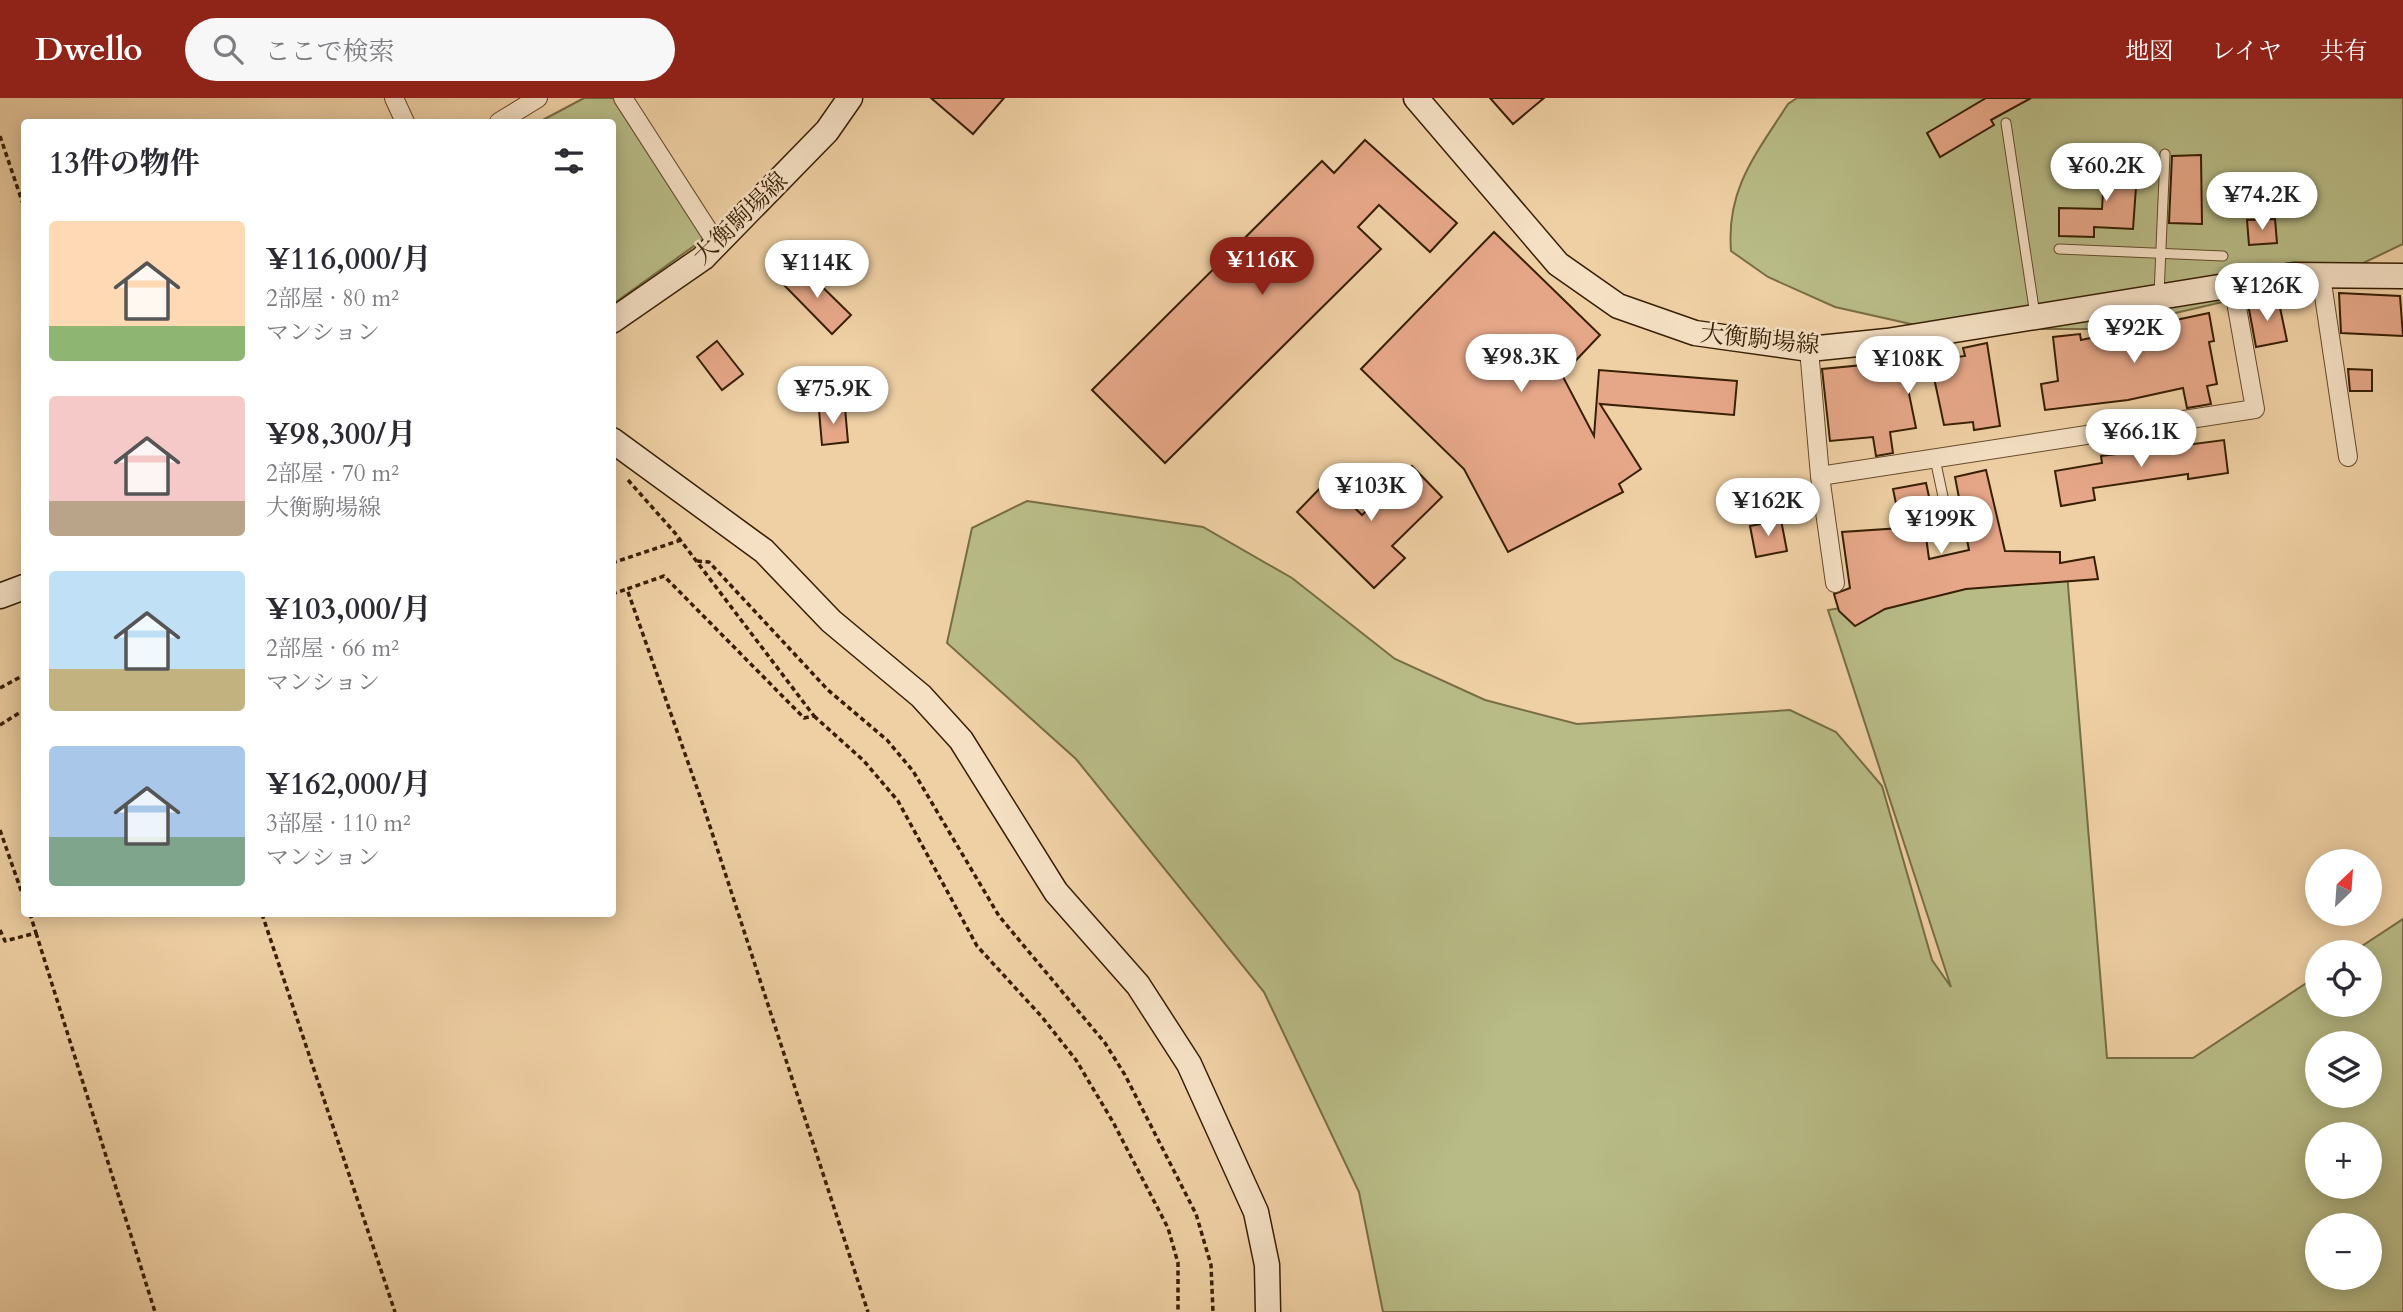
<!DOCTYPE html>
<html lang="ja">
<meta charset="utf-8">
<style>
:root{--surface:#fff;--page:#f7f7f7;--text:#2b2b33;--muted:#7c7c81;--accent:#8f2418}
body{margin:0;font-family:Cardo,"Noto Serif JP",serif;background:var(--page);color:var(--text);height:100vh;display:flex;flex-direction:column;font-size:26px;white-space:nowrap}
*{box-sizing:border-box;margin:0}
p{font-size:23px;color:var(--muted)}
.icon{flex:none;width:38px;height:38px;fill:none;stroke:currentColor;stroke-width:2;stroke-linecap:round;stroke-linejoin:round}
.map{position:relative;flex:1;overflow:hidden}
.side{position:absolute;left:21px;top:21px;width:595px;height:798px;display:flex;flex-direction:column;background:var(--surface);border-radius:7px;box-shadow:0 4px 18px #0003}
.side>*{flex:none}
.needle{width:46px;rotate:25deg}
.controls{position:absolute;left:2305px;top:751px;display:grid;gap:14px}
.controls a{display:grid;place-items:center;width:77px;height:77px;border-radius:50%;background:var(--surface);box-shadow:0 4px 18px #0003;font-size:35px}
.price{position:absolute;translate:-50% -60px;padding:0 16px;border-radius:24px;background:#fff;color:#222;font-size:23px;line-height:46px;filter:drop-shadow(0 2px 4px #0008)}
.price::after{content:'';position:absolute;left:50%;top:42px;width:21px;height:16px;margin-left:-10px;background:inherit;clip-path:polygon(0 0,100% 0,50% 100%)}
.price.current{background:var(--accent);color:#fff}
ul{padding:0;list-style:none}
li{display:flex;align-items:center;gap:21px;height:175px;padding:0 28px}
li span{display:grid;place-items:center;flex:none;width:196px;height:140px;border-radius:7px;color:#555}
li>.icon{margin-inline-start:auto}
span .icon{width:84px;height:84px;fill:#fffc;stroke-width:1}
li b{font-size:30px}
h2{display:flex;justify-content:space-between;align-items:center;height:84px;padding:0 28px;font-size:30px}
header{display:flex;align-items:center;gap:42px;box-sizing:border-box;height:98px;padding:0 35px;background:var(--accent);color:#fff}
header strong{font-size:33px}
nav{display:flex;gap:38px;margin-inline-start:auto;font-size:24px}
.search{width:490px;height:63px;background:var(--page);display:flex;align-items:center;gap:18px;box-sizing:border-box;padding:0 24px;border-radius:38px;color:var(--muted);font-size:26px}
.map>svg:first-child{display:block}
.green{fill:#b8bb86;stroke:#786d44;stroke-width:2;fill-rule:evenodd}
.building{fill:#e6a788;stroke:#381f02;stroke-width:2}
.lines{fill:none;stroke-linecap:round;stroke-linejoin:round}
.lane-casing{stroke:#664b2a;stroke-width:11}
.street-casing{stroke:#664b2a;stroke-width:20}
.secondary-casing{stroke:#381f02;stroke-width:27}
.path{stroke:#381f02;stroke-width:3.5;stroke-dasharray:5 3.5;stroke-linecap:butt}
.lane{stroke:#f5e0c4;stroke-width:9}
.street{stroke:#f5e0c4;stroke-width:18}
.secondary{stroke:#f5e0c4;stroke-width:24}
.labels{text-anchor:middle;stroke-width:5;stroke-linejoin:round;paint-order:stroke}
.street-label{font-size:24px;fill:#381f02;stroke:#f5e0c4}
</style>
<header>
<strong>Dwello</strong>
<div class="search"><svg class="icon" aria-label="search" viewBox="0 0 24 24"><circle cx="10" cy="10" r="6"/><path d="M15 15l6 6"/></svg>ここで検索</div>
<nav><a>地図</a><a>レイヤ</a><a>共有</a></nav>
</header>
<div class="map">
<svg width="2403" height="1214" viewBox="0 0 2403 1214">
<rect width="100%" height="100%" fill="#efd0a4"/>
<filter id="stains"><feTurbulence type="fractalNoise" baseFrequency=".00286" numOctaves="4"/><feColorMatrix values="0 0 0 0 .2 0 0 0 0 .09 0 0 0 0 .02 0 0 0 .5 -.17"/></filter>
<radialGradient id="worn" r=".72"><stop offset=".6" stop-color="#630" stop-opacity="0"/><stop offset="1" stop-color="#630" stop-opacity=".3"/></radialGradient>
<!-- green -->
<g class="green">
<path d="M 584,0 L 614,0 L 705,140 L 613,206 L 612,24 L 539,24 Z"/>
<path d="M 1797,0 L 2403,0 L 2403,146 L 2338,177 L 2107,231 L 1933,231 L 1835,209 L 1768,179 L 1731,153 C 1726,91 1756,56 1788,6 Z"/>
<path d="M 1027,403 L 1203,429 L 1292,480 L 1395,561 L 1485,602 L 1577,626 L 1790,612 L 1836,634 L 1882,688 L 1932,862 L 1951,889 L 1828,512 L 2067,475 L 2107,960 L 2193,960 L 2317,878 L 2317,906 L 2370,906 L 2370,854 L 2353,854 L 2403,821 L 2403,1214 L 1383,1214 L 1359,1094 L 1264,894 L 1076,661 L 947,545 L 972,430 ZM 2317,945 L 2370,945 L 2370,998 L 2317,998 ZM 2317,1036 L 2370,1036 L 2370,1088 L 2317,1088 ZM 2317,1127 L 2370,1127 L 2370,1180 L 2317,1180 Z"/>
</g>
<!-- building -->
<g class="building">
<path d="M 931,0 L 1004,0 L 973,36 Z"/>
<path d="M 1490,0 L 1544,0 L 1513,26 Z"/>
<path d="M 1986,0 L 2031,0 L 1991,22 L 1994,27 L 1940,59 L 1927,35 Z"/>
<path d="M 1365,42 L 1457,125 L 1430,154 L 1379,107 L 1358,129 L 1381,151 L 1165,365 L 1092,292 L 1322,63 L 1334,75 Z"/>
<path d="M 2201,57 L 2202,126 L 2169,125 L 2172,58 Z"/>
<path d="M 2105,60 L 2138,61 L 2133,131 L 2094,129 L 2094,139 L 2059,138 L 2059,110 L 2102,111 Z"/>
<path d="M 2275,121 L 2277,145 L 2249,147 L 2247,122 Z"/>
<path d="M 1494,134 L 1600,237 L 1562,277 L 1594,338 L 1599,272 L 1737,283 L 1734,317 L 1600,306 L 1641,371 L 1619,386 L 1623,394 L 1508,454 L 1464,371 L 1361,271 Z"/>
<path d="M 801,168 L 851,217 L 832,236 L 783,186 Z"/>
<path d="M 2339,195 L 2400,198 L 2403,238 L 2341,235 Z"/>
<path d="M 2278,200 L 2287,243 L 2256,249 L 2248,206 Z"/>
<path d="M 2209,215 L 2214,243 L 2209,244 L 2217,286 L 2207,288 L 2211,306 L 2187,310 L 2183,290 L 2128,302 L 2045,312 L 2041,286 L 2058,283 L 2053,239 L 2080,236 L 2081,242 Z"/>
<path d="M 717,243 L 743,276 L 722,292 L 697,259 Z"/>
<path d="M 1987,245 L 2000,328 L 1974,332 L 1973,324 L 1944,327 L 1933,275 L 1906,281 L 1916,330 L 1890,334 L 1893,355 L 1876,358 L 1873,339 L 1830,343 L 1822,271 L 1873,266 L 1872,260 L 1899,256 L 1901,266 L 1965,258 L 1963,250 Z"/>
<path d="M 2348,271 L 2372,272 L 2372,293 L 2350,293 Z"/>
<path d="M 785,276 L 807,280 L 803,299 L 782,294 Z"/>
<path d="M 845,310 L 848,344 L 822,347 L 819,312 Z"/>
<path d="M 2224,342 L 2228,375 L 2188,381 L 2188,376 L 2093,390 L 2095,402 L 2061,408 L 2055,373 L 2102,365 L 2101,358 Z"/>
<path d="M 1412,368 L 1442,399 L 1392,448 L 1405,460 L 1374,490 L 1297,414 L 1327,383 L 1362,417 Z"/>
<path d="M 1986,372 L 2005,453 L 2060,454 L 2060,465 L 2094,459 L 2098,481 L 1966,491 L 1885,511 L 1855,528 L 1839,513 L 1834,496 L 1850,490 L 1842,434 L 1901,430 L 1893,391 L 1926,385 L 1931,408 L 1922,409 L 1929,461 L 1969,452 L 1955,379 Z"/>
<path d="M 1781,422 L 1787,453 L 1756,459 L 1750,428 Z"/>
</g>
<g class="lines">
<!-- lane casing -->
<g class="lane-casing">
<g id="lane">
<path d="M 2006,25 L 2035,217"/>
<path d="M 2059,151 L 2223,158"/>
<path d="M 2159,197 L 2165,56"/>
<path d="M 1935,361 L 1948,422"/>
</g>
</g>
<!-- street casing -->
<g class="street-casing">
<g id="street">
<path d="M 394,0 L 405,24"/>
<path d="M 623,0 L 717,146"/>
<path d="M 499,24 L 538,0"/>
<path d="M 2321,178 L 2348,359"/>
<path d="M 1809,251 L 1820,378 L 1835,485"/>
<path d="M 1820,378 L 2255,311 L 2233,187"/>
</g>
</g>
<!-- secondary casing -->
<g class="secondary-casing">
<g id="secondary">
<path d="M 1416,0 L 1558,166 L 1618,208 L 1695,235 L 1809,251 L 1887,243 L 2294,177 L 2403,178"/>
<path d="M 612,223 L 703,160 L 827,33 L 850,0"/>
<path d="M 612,342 L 764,453 L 831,523 L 921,598 L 961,642 L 1056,794 L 1138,887 L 1189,966 L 1256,1114 L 1267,1167 L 1268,1214"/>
<path d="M 0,498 L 24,489"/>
</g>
</g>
<!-- path -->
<g class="path">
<path d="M 0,38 L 24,109"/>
<path d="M 628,382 L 675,435 L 814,618 L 804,620 L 664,478 L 627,491 L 703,707 L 868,1214"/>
<path d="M 697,463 L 709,464 L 828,592 L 887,642 L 913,673 L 999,818 L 1105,945 L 1125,977 L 1196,1116 L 1211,1167 L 1213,1214"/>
<path d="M 612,465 L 681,442"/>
<path d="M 612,496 L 627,491"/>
<path d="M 0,590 L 24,577"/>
<path d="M 814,618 L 864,663 L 898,703 L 977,848 L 1042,919 L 1076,962 L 1113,1024 L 1168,1130 L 1178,1165 L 1178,1214"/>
<path d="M 0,627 L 24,612"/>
<path d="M 0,732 L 24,801"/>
<path d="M 262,816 L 395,1214"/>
<path d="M 0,832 L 5,843 L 36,835 L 30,816"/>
<path d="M 36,835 L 155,1214"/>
</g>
<!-- lane -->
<use href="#lane" class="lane"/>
<!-- street -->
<use href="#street" class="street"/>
<!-- secondary -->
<use href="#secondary" class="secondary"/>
</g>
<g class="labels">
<!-- street labels -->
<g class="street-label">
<text transform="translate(740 120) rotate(-44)" y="8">大衡駒場線</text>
<text transform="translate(1760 241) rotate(6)" y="8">大衡駒場線</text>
</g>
</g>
<rect width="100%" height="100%" filter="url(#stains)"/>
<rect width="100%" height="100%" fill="url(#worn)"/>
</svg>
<div class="controls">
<a><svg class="needle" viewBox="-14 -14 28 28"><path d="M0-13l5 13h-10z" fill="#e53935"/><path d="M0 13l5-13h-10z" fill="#7c7c81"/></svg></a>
<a><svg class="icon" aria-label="locate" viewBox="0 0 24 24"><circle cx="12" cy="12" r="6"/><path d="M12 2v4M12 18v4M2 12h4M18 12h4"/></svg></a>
<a><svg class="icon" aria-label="layers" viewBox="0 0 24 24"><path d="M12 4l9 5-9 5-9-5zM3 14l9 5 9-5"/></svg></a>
<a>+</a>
<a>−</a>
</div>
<b class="price" style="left:2106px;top:105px">¥60.2K</b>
<b class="price" style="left:2262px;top:134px">¥74.2K</b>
<b class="price current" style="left:1262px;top:199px">¥116K</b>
<b class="price" style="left:817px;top:202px">¥114K</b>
<b class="price" style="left:2267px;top:225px">¥126K</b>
<b class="price" style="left:2134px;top:267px">¥92K</b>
<b class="price" style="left:1521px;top:296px">¥98.3K</b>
<b class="price" style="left:1908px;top:298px">¥108K</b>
<b class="price" style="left:833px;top:328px">¥75.9K</b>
<b class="price" style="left:2141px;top:371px">¥66.1K</b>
<b class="price" style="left:1371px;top:425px">¥103K</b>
<b class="price" style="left:1768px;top:440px">¥162K</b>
<b class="price" style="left:1941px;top:458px">¥199K</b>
<section class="side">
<h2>13件の物件<svg class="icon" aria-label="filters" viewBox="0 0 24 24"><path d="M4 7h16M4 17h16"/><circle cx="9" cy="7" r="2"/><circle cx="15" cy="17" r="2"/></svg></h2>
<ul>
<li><span style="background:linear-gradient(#ffd9b3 75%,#8fb573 0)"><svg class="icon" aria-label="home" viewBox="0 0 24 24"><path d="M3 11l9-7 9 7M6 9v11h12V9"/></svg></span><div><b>¥116,000/月</b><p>2部屋 · 80 m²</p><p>マンション</p></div></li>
<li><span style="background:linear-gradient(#f6c9c9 75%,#b9a48a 0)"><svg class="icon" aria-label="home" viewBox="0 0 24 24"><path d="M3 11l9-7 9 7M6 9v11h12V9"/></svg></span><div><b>¥98,300/月</b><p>2部屋 · 70 m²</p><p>大衡駒場線</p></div></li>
<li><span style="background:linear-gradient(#bfe0f5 70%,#c2b280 0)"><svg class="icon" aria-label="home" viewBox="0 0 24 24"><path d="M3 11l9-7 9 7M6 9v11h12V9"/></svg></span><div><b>¥103,000/月</b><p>2部屋 · 66 m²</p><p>マンション</p></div></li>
<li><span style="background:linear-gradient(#a9c7e8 65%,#7fa58c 0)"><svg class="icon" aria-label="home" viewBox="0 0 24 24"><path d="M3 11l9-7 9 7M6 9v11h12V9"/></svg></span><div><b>¥162,000/月</b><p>3部屋 · 110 m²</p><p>マンション</p></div></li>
</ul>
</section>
</div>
